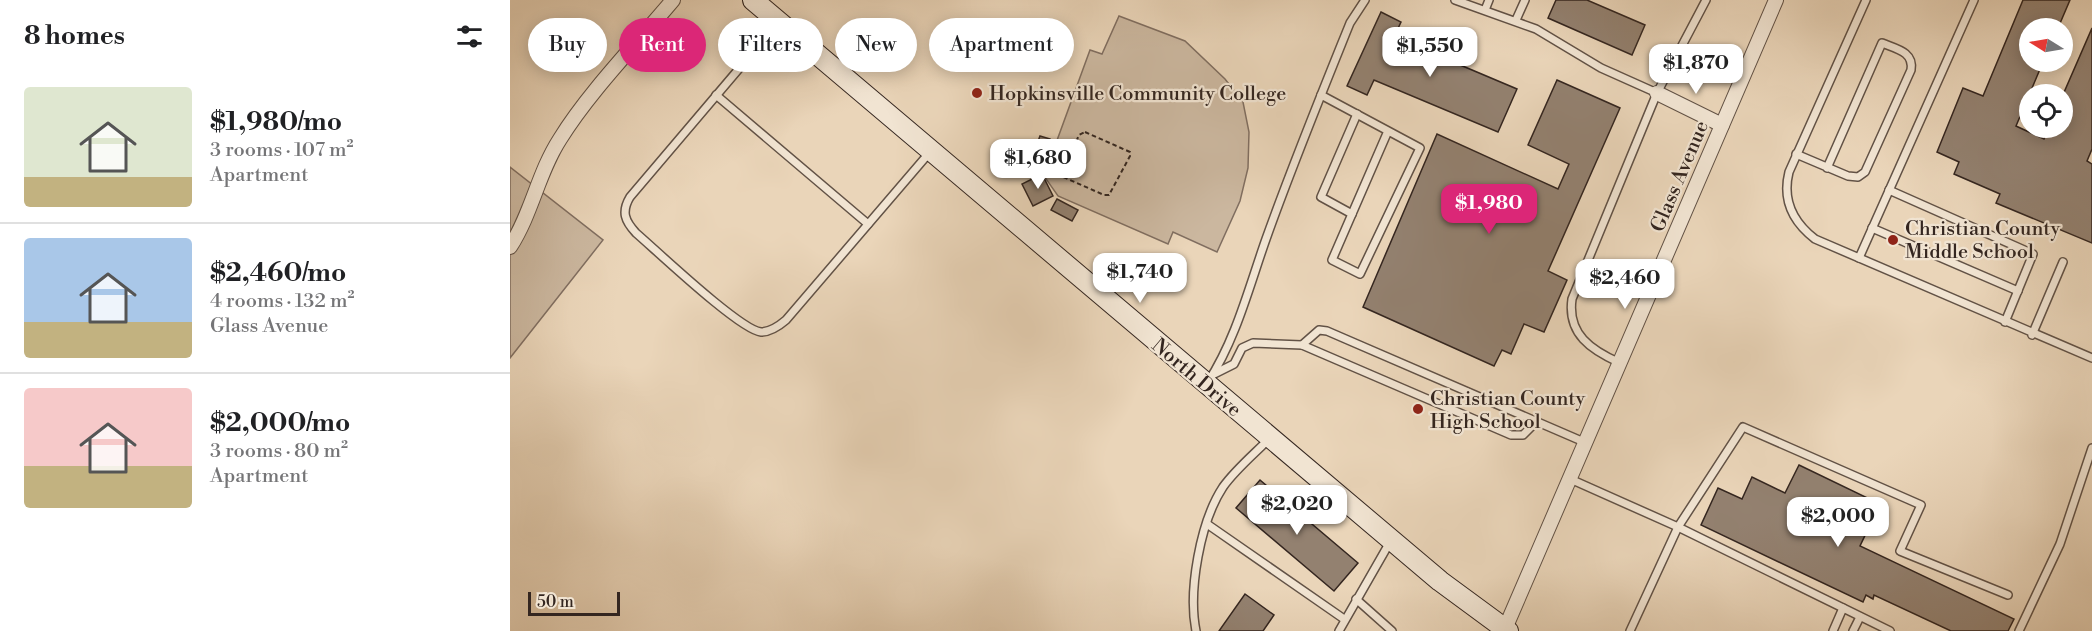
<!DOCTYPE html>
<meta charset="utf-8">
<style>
:root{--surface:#fff;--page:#f2f2f2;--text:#202124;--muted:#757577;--line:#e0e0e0;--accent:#db2777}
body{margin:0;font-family:"Libre Bodoni",serif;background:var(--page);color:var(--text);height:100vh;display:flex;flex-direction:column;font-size:22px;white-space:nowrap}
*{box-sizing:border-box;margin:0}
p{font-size:20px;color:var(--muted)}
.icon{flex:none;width:33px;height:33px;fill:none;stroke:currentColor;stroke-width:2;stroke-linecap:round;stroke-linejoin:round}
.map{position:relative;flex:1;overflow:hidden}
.details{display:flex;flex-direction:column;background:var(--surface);width:510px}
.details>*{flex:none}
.hud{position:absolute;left:18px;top:18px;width:570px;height:54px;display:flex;gap:12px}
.needle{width:39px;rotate:281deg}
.controls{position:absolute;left:1509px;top:18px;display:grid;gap:12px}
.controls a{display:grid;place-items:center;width:54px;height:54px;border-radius:50%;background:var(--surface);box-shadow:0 3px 15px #0003;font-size:30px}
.scale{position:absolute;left:18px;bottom:15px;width:92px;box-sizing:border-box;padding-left:6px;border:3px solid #342620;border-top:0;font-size:16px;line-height:21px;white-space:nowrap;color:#342620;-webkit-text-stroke:4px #f1e4d2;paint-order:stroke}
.price{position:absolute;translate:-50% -51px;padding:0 14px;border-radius:12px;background:#fff;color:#222;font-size:20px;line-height:39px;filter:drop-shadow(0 2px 3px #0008)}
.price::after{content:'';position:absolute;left:50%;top:36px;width:18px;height:14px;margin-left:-9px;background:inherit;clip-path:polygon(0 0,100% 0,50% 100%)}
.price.current{background:var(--accent);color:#fff}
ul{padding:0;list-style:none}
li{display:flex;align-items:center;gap:18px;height:150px;padding:0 24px}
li+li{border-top:2px solid var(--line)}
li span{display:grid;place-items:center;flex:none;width:168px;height:120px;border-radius:6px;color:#555}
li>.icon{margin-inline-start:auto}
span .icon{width:72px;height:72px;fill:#fffc;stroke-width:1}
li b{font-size:26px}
h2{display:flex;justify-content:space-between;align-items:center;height:72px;padding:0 24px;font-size:26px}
.chip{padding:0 21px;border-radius:27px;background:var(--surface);box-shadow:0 3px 15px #0003;font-size:21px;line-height:54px}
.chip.current{background:var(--accent);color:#fff}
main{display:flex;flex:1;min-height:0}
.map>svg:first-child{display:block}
.green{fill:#cbb79f;stroke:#806e60;stroke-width:1.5}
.building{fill:#938170;stroke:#342620;stroke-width:1.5}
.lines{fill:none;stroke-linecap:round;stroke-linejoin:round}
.service-casing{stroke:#625246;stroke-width:10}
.minor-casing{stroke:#625246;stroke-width:16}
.secondary-casing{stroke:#342620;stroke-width:22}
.path{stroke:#342620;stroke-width:2;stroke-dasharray:4.5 3;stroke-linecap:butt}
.service{stroke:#f1e4d2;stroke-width:7}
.minor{stroke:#f1e4d2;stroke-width:14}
.secondary{stroke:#f1e4d2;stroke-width:20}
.poi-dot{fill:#8f2418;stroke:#f1e4d2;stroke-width:2}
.labels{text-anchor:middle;stroke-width:4.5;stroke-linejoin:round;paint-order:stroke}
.poi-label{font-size:20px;fill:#342620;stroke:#f1e4d2;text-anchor:start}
.street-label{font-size:20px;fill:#342620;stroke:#f1e4d2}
</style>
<main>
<section class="details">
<h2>8 homes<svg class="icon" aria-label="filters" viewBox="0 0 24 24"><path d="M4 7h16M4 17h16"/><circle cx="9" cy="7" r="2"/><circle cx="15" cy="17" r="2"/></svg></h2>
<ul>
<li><span style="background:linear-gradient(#dfe7d0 75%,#c2b280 0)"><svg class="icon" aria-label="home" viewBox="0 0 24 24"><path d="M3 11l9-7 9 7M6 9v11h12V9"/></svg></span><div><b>$1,980/mo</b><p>3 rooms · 107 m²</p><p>Apartment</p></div></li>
<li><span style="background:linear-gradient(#a9c7e8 70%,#c2b280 0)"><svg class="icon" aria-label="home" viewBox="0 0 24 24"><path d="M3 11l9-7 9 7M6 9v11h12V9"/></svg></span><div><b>$2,460/mo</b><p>4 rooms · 132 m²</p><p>Glass Avenue</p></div></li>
<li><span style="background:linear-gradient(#f6c9c9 65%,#c2b280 0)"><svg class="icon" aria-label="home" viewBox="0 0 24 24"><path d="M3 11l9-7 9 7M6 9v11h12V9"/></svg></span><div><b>$2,000/mo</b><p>3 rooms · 80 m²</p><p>Apartment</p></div></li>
</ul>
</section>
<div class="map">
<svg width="1582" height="631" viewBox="0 0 1582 631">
<rect width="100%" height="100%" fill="#ead5b9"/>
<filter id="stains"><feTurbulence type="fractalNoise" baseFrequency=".00333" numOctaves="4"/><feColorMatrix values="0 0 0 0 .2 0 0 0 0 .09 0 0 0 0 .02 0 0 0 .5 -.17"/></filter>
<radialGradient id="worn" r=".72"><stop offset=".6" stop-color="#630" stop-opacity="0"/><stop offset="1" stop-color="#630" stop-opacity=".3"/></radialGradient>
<!-- green -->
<g class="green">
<path d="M 609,16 L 675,41 L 715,79 L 733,102 L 739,132 L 738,168 L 730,201 L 707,252 L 663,232 L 658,244 L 548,196 L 534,176 L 580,50 L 592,54 Z"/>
<path d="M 0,167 L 93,240 L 0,358 Z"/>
</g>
<!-- building -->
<g class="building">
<path d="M 1046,0 L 1077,0 L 1135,25 L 1122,55 L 1038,18 Z"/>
<path d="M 1513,0 L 1560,0 L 1548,28 L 1520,28 L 1520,62 L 1533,62 L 1506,126 L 1534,139 L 1539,128 L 1552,128 L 1552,97 L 1582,28 L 1582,149 L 1577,161 L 1582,164 L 1582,243 L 1486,203 L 1490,194 L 1444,174 L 1449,162 L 1427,152 L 1453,88 L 1473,96 Z"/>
<path d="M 871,12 L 891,22 L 884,37 L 1007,89 L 988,132 L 864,80 L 857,95 L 837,86 Z"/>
<path d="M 1047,80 L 1110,108 L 1038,271 L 1057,280 L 1034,332 L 1014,324 L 1001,354 L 992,350 L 984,366 L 853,307 L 927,134 L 1048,189 L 1059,164 L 1018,145 Z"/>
<path d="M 530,136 L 540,139 L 532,163 L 521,160 Z"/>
<path d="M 532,174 L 543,196 L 523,206 L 512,184 Z"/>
<path d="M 547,199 L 568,210 L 562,221 L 541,210 Z"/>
<path d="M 1289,465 L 1370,504 L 1350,546 L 1504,619 L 1498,631 L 1441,631 L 1364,595 L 1363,599 L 1356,595 L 1353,602 L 1191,525 L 1208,488 L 1232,499 L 1242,477 L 1275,493 Z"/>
<path d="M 750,480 L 848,563 L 824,591 L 726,508 Z"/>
<path d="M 735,594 L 764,615 L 753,631 L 709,631 Z"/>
</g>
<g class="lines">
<!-- service casing -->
<g class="service-casing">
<g id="service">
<path d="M 945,0 L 1026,29 L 1091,68 L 1147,93"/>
<path d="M 1356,0 L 1279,172 C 1272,200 1283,222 1305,239 L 1582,358"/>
<path d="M 975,10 L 979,0"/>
<path d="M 1006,20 L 1015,0"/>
<path d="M 267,24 L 120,197 C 111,212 115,221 126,233 C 147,251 230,330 251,332 C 261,332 269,326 276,320 L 420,152"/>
<path d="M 206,95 L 358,224"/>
<path d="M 811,95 L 910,148 L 850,274 L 822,260 L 878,131"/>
<path d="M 1286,154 L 1338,176 L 1348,177 L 1355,172 L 1401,70 C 1404,52 1387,49 1372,43 L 1317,168"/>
<path d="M 1379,190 L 1523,254 L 1495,322"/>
<path d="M 842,214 L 811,197 L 847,114"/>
<path d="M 1362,228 L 1508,291"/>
<path d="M 1349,258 L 1464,0"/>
<path d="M 1522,335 L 1553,262"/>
<path d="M 792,345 L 809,330 L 817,331 L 1074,442"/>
<path d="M 1110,363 C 1081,350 1057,334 1062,299 L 1147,93 L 1196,0"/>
<path d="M 704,374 L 724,364 L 732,348 L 743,343 L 792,345 L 1001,435 L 1013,435 L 1026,422"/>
<path d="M 698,382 C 726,339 739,287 756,239 C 782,166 811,95 840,23 L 855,0"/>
<path d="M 1058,478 L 1168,527 L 1380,631"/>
<path d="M 697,524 L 834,619"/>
<path d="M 846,599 L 882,631"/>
<path d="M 686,631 C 678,591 690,522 713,487 C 725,470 743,455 758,440"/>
<path d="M 829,631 L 880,542"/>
<path d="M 1120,631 L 1168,527 L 1233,427 L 1411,505 L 1390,551 L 1498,595"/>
<path d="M 1323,631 L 1333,608"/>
<path d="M 1343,631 L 1350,617"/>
<path d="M 1509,631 L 1550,544 L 1582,448"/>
</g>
</g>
<!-- minor casing -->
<g class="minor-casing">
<g id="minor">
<path d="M 1147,93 L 1212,125"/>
<path d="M 0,247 C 22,213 28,173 50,139 C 79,92 127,43 163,0"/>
<path d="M 994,631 L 1266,0"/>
</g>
</g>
<!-- secondary casing -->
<g class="secondary-casing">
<path id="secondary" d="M 243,0 L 930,581 L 998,631"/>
</g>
<!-- path -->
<path class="path" d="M 575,132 L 620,152 L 620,156 L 599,195 L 594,195 L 551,176 L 569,135 Z"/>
<!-- service -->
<use href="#service" class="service"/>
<!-- minor -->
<use href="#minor" class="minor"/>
<!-- secondary -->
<use href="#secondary" class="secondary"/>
</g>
<!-- markers -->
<g class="poi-dot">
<circle cx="467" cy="93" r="6"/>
<circle cx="1383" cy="240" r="6"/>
<circle cx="908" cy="409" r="6"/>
</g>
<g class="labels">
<!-- poi labels -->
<g class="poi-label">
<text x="479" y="100">Hopkinsville Community College</text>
<text x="1395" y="235">Christian County<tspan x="1395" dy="23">Middle School</tspan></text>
<text x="920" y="405">Christian County<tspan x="920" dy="23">High School</tspan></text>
</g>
<!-- street labels -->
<g class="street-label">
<text transform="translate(1169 176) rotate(-67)" y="7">Glass Avenue</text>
<text transform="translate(687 377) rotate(40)" y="7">North Drive</text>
</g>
</g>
<rect width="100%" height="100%" filter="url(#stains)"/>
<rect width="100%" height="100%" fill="url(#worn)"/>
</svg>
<div class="controls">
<a><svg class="needle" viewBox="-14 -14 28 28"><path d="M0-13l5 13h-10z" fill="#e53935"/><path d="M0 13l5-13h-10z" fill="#757577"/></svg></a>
<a><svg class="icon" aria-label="locate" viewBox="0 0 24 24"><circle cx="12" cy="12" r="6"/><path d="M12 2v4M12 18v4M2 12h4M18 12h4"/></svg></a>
</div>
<div class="scale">50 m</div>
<b class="price" style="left:920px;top:78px">$1,550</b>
<b class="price" style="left:1186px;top:95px">$1,870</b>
<b class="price" style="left:528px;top:190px">$1,680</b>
<b class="price current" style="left:979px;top:235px">$1,980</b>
<b class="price" style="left:630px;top:304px">$1,740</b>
<b class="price" style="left:1115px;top:310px">$2,460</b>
<b class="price" style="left:787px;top:536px">$2,020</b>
<b class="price" style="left:1328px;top:548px">$2,000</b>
<div class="hud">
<a class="chip">Buy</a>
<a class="chip current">Rent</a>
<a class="chip">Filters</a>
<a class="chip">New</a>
<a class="chip">Apartment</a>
</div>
</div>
</main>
